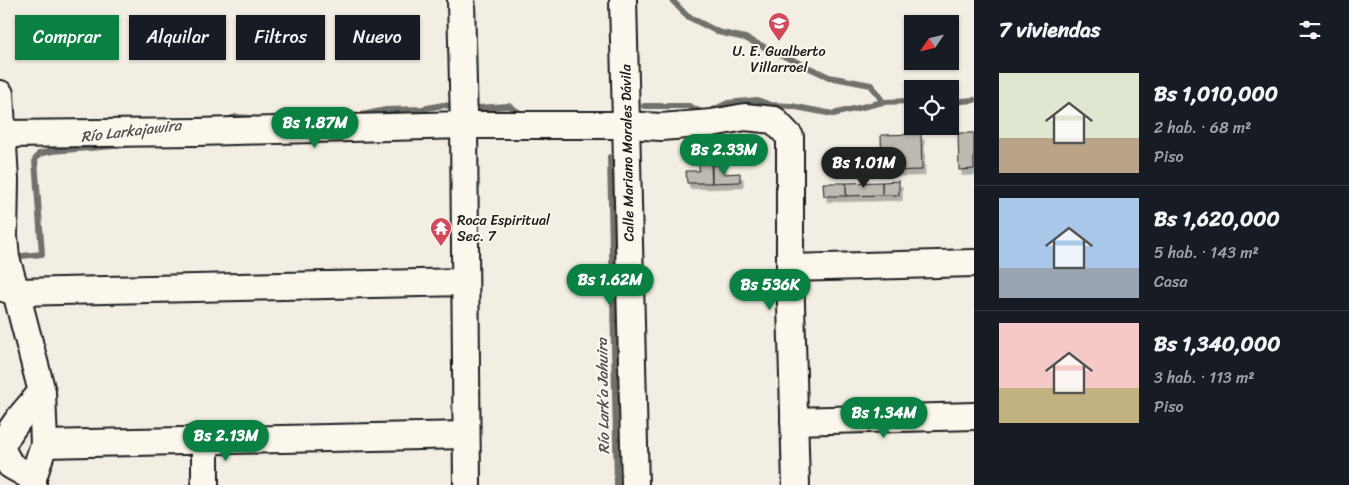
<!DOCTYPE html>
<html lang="es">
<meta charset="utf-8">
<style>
:root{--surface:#171b24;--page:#20242c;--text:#f1f3f6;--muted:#9ea1a6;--line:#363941;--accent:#0b8043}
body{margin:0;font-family:Sriracha,sans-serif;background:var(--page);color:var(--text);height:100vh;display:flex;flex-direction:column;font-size:19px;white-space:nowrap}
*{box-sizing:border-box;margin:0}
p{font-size:16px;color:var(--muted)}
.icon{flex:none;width:28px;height:28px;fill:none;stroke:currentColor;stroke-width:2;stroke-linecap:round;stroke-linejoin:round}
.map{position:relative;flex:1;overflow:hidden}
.side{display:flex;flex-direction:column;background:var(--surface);width:375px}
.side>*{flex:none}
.hud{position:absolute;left:15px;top:15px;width:475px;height:45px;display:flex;gap:10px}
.needle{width:32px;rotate:235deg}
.buttons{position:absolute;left:904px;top:15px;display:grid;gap:10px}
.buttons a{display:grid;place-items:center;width:55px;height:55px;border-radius:0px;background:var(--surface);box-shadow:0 1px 4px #0004;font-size:25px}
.price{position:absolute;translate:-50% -42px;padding:0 11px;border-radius:18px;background:var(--accent);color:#fff;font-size:16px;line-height:32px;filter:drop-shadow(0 1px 2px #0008)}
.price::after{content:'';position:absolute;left:50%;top:30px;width:15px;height:11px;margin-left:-8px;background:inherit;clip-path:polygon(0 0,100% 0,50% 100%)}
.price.active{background:#222;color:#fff}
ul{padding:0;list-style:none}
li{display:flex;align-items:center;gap:15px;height:125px;padding:0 25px}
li+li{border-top:1px solid var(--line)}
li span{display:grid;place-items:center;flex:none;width:140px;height:100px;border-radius:0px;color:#555}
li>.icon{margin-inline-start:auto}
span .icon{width:60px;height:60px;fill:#fffc;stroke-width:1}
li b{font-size:21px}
h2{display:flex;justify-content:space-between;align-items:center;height:60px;padding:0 25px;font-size:21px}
.chip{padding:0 18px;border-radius:0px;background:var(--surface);box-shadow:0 1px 4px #0004;font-size:18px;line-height:45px}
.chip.active{background:var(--accent);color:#fff}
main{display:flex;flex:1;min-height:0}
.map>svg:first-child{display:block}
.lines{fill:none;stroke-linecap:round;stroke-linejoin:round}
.stream{stroke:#716f6b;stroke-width:6}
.building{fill:#bdbab1;stroke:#1c1c1c;filter:url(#shadow)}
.minor-casing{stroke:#1c1c1c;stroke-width:30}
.minor{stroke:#fbf7ec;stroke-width:26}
.labels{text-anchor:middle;stroke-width:4;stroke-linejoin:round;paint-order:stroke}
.poi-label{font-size:14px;fill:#1c1c1c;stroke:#fbf7ec}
.street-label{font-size:14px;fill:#1c1c1c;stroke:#fbf7ec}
.water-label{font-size:15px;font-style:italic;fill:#545351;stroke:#fbf7ec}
</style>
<main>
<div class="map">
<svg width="974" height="485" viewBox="0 0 974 485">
<defs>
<filter id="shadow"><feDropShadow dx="3" dy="5.5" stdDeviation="0" flood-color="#0004"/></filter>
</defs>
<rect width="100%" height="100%" fill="#f2eee4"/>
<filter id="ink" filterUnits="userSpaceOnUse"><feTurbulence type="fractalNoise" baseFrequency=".02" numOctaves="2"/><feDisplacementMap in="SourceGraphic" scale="10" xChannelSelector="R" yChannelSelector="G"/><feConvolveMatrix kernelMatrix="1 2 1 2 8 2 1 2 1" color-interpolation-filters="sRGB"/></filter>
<g filter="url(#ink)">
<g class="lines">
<!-- stream -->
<g class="stream">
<path d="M 672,0 L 687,16 L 718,32 L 745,38 L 829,77 L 871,85 L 883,102 L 912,101"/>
<path d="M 950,102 L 974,100"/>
<path d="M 644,106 L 689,106 L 701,112 L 709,112 L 728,103 L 757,100 L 771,105 L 791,106 L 833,114 L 883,102"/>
<path d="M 468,108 L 478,108 L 509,106 L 525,116"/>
<path d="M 352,117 L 386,110 L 422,109 L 443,105 L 458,107"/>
<path d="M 226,120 L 236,117 L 251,118"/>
<path d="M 610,157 L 617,485"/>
<path d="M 11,257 L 42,254 L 35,160 L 39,154 L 52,151 L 126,145"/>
</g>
</g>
<!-- building -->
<g class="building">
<path d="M 958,133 L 974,133 L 974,169 L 959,170 Z"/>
<path d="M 921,134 L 922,170 L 882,171 L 881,135 Z"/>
<path d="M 722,138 L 723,165 L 712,165 L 710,139 Z"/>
<path d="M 699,148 L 710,148 L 712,183 L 687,183 L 686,171 L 699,171 Z"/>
<path d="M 712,165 L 723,165 L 724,174 L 740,173 L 740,182 L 712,183 Z"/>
<path d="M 899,181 L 899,195 L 882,195 L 882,182 Z"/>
<path d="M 882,182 L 882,195 L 846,196 L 846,183 Z"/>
<path d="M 823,183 L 846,183 L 846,196 L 824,196 Z"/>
</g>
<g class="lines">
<!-- minor casing -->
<g class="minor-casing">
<g id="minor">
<path d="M 461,0 L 464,125 L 467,485"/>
<path d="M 623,0 L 635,485"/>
<path d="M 0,94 L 5,180 L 4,236 L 6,258 L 16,292 L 42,392 L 44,444 L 33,478 L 33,485"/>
<path d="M 2,134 L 197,132 L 464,125 L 627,125 L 661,127 L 712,123 L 745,117 L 774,120 L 790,137 L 790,268 L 796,485"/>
<path d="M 790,268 L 974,263"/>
<path d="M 0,287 L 16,292 L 465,282"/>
<path d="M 794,421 L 974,416"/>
<path d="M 205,440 L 205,485"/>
<path d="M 44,444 L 466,435"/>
<path d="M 33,478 L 10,465 L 1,448 C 11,426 26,410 42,392"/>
</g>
</g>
<!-- minor -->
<use href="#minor" class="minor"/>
</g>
</g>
<!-- icons -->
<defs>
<g id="school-pin" transform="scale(1.125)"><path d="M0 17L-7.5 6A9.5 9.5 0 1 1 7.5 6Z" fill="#d1495b" stroke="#fbf7ec"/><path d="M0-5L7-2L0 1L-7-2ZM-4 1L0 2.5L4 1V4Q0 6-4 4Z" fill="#fff"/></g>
<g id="temple-pin" transform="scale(1.125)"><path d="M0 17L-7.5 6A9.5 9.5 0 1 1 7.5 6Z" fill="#d1495b" stroke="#fbf7ec"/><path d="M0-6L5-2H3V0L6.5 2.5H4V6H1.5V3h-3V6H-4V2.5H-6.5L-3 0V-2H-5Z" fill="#fff"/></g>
</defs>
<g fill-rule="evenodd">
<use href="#school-pin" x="779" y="23"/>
<use href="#temple-pin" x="441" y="228"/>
</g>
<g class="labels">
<!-- poi labels -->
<g class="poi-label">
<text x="779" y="56">U. E. Gualberto<tspan x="779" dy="16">Villarroel</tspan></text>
<text x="457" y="225" text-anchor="start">Roca Espiritual<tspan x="457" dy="16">Sec. 7</tspan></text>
</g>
<!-- street labels -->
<g class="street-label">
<text transform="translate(627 153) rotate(-91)" y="5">Calle Mariano Morales Dávila</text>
</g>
<!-- water labels -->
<g class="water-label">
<text transform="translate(131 131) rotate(-7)" y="5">Río Larkajawira</text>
<text transform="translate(603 396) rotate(-91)" y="5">Río Lark’a Jahuira</text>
</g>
</g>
</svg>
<div class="buttons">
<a><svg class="needle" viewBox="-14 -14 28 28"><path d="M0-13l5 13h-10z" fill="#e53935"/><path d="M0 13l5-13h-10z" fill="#9ea1a6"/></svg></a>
<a><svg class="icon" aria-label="locate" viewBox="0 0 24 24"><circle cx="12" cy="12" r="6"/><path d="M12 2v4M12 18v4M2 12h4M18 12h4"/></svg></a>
</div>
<b class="price" style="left:315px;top:149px">Bs 1.87M</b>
<b class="price" style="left:724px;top:176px">Bs 2.33M</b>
<b class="price active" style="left:864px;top:189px">Bs 1.01M</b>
<b class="price" style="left:610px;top:306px">Bs 1.62M</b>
<b class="price" style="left:770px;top:311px">Bs 536K</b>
<b class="price" style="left:884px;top:439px">Bs 1.34M</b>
<b class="price" style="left:226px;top:462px">Bs 2.13M</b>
<div class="hud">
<a class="chip active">Comprar</a>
<a class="chip">Alquilar</a>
<a class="chip">Filtros</a>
<a class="chip">Nuevo</a>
</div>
</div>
<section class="side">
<h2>7 viviendas<svg class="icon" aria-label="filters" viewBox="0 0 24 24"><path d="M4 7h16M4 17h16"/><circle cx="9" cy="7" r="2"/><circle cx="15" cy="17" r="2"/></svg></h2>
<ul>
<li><span style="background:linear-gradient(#dfe7d0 65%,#b9a48a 0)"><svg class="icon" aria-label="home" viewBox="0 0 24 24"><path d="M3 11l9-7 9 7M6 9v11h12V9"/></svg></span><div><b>Bs 1,010,000</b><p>2 hab. · 68 m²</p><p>Piso</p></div></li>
<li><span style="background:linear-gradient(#a9c7e8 70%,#9aa5b1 0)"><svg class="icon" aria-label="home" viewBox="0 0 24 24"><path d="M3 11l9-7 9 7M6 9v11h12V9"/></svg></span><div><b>Bs 1,620,000</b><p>5 hab. · 143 m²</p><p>Casa</p></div></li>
<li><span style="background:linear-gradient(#f6c9c9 65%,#c2b280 0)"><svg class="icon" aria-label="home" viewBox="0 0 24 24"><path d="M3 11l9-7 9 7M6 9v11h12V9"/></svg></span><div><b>Bs 1,340,000</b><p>3 hab. · 113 m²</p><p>Piso</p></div></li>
</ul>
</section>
</main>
